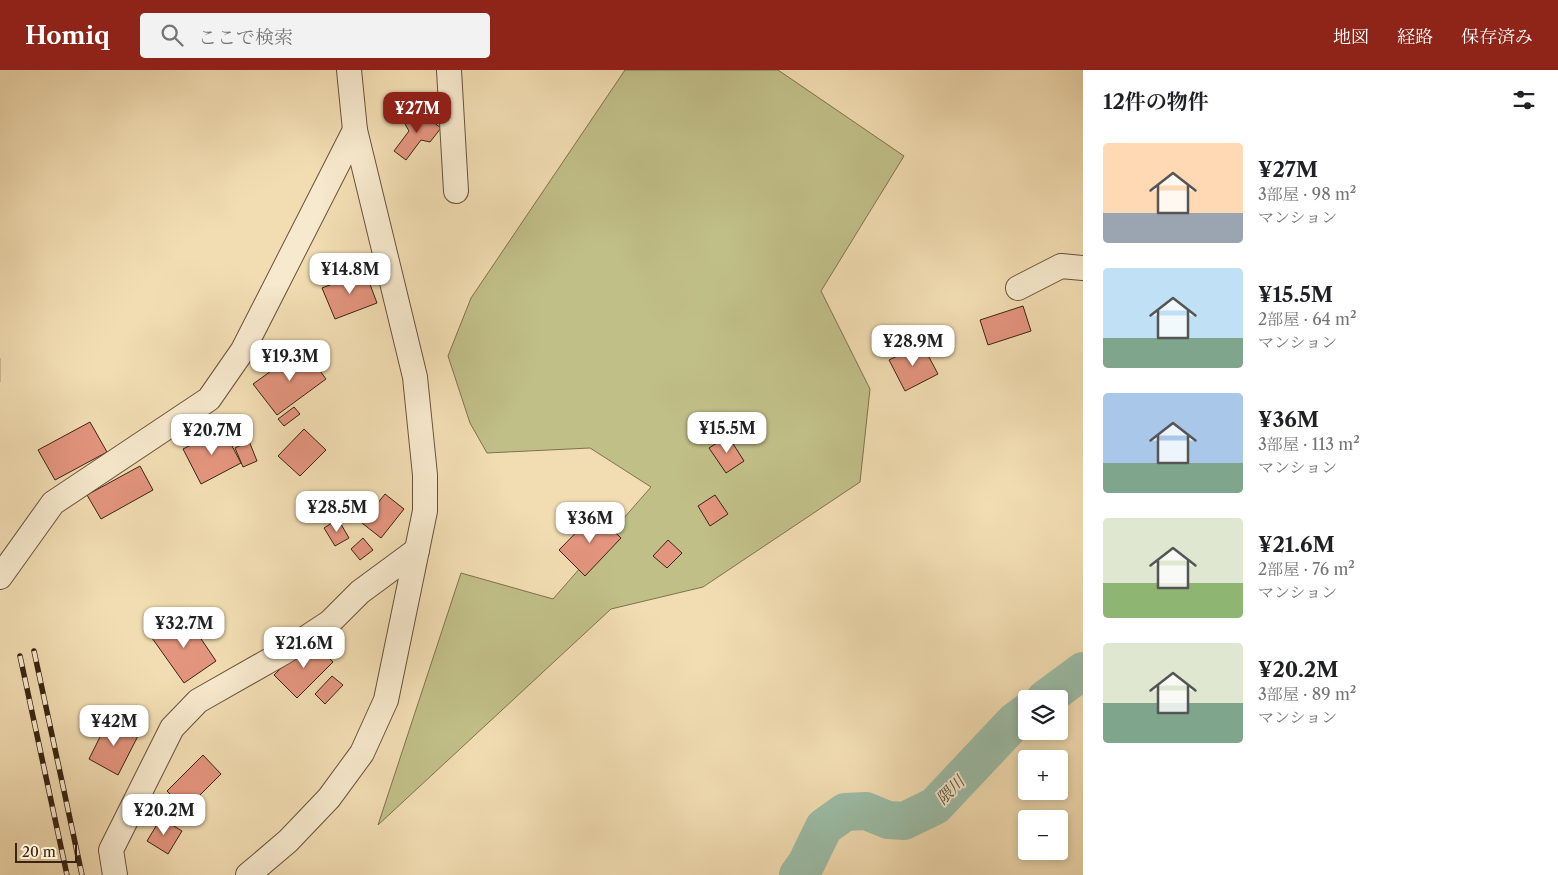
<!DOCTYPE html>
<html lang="ja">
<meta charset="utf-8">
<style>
:root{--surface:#fff;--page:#f2f2f2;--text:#202124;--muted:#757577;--accent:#8f2418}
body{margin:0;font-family:"Libre Caslon Text","Noto Serif JP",serif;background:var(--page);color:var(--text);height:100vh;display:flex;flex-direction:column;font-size:19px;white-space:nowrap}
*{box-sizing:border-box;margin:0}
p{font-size:16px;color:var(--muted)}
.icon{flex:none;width:28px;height:28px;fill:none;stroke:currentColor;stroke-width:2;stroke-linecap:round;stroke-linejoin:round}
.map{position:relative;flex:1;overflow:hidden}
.drawer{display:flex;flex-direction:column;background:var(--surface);width:475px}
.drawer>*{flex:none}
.tools{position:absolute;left:1018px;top:620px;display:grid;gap:10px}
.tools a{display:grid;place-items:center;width:50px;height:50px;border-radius:5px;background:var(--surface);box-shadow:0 2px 8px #0003;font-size:25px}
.scale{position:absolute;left:15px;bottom:12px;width:62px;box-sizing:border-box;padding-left:5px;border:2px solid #3a2413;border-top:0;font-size:14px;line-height:18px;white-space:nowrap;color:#3a2413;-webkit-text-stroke:4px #f7e9cd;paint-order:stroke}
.price{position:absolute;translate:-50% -42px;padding:0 11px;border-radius:10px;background:#fff;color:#222;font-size:16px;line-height:32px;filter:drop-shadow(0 1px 2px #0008)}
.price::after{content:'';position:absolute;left:50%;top:30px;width:15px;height:11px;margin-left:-8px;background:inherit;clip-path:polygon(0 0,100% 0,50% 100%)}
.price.on{background:var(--accent);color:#fff}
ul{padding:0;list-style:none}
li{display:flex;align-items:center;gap:15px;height:125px;padding:0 20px}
li span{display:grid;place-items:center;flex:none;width:140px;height:100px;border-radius:5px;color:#555}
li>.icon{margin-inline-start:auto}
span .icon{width:60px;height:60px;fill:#fffc;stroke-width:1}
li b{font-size:21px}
h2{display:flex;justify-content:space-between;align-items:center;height:60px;padding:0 20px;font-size:21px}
header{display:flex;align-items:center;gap:30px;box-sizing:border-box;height:70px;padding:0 25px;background:var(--accent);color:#fff}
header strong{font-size:24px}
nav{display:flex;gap:28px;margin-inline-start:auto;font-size:18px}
.search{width:350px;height:45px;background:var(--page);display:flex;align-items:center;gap:12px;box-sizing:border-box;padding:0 18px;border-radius:5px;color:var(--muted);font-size:19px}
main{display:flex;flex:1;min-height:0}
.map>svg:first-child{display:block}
.green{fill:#c1bf88;stroke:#7e724e}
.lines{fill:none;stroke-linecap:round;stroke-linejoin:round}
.river{stroke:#9cbda7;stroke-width:38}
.building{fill:#e4957e;stroke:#3a2413}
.street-tunnel{stroke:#cdb892;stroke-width:24;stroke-dasharray:24 12;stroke-linecap:butt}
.street-casing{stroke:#68523b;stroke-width:26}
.street{stroke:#f7e9cd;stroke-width:24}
.rail-casing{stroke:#3a2413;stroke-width:5.5}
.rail{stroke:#f7e9cd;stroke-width:4;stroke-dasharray:11;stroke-linecap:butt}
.labels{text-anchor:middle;stroke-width:4;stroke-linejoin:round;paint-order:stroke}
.water-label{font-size:16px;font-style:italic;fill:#57523f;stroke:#f7e9cd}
</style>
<header>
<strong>Homiq</strong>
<div class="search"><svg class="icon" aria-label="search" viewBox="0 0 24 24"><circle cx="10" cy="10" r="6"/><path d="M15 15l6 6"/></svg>ここで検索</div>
<nav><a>地図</a><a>経路</a><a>保存済み</a></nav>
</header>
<main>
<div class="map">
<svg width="1083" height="805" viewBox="0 0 1083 805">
<rect width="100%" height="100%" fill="#f2ddb2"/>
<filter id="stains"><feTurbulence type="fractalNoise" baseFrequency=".004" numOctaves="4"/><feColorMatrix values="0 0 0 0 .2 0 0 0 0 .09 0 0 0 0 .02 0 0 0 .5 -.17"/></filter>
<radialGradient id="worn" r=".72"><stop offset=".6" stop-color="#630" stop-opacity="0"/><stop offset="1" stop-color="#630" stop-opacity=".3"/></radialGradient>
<!-- green -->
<path class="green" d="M 625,0 L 778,0 L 904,86 L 821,221 L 870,319 L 860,412 L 703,517 L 611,539 L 378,755 L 461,503 L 553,529 L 651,417 L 590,378 L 487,383 L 470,353 L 448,286 L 471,228 Z"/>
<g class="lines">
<!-- river -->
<g class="river">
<path d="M 1045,629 L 1083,601"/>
<path d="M 798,805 L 806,794 L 824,757 L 845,742 L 866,741 L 888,750 L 904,751 L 935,736 L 1015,651 L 1026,643"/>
</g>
</g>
<!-- building -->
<g class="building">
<path d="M 416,39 L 441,58 L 430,72 L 421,70 L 406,90 L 394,81 L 409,61 L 405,54 Z"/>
<path d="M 365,201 L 377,233 L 335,249 L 322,218 Z"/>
<path d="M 1023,236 L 1031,261 L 988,275 L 980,250 Z"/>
<path d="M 922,274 L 938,304 L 905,321 L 889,290 Z"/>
<path d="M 303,278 L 326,309 L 277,345 L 253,314 Z"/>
<path d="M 294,337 L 300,344 L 284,356 L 278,349 Z"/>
<path d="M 90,352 L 107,382 L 55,410 L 38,380 Z"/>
<path d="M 223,359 L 241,393 L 201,414 L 183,379 Z"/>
<path d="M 304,359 L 326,380 L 300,406 L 278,386 Z"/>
<path d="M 728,366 L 744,391 L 726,403 L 709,378 Z"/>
<path d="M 249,371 L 257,391 L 243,397 L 235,378 Z"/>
<path d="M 140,396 L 153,420 L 101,449 L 87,425 Z"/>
<path d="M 385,424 L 404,439 L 381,468 L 362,453 Z"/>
<path d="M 715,425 L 728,444 L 710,456 L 698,436 Z"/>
<path d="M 595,443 L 621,468 L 585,506 L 559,480 Z"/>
<path d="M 338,449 L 349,468 L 335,476 L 324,458 Z"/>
<path d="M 363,468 L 373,480 L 360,490 L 351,479 Z"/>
<path d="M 668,470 L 682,483 L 667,498 L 653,486 Z"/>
<path d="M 185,545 L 216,591 L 184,613 L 152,568 Z"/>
<path d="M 311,569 L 333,592 L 297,628 L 274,605 Z"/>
<path d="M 332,606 L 343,615 L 325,634 L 315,624 Z"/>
<path d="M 109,649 L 139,664 L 118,705 L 89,689 Z"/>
<path d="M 203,685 L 221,704 L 185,740 L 167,721 Z"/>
<path d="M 161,748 L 182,761 L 168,784 L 147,771 Z"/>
</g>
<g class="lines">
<!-- street-tunnel -->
<path class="street-tunnel" d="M 0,300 L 1,300"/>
<!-- street casing -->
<g class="street-casing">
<g id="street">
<path d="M 449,0 L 456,121"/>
<path d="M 1018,218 L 1061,196 L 1083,198"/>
<path d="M 0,507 L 53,433 L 209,329 L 243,280 L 355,60"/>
<path d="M 115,805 L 111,780 L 172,658 L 198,631 L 286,581 L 330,552 L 360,522 L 417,480"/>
<path d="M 248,805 L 288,771 L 329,728 L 362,683 L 386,630 L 425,441 L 425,405 L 415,307 L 355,60 L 349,0"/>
</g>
</g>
<!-- street -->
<use href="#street" class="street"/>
<!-- rail casing -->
<g class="rail-casing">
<g id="rail">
<path d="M 34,581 L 82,805"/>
<path d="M 20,586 L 67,805"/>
</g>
</g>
<!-- rail -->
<use href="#rail" class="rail"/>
</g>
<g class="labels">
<!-- water labels -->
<g class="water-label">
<text transform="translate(950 720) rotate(-45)" y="6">隈川</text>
</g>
</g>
<rect width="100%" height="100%" filter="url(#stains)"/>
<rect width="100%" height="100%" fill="url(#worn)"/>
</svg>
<div class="tools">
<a><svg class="icon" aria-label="layers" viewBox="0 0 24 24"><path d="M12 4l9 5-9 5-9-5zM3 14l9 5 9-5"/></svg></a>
<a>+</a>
<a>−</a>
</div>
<div class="scale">20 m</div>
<b class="price on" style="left:417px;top:64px">¥27M</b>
<b class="price" style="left:350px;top:225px">¥14.8M</b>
<b class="price" style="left:913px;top:297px">¥28.9M</b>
<b class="price" style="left:290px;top:312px">¥19.3M</b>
<b class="price" style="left:727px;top:384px">¥15.5M</b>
<b class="price" style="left:212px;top:386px">¥20.7M</b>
<b class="price" style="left:337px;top:463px">¥28.5M</b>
<b class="price" style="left:590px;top:474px">¥36M</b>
<b class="price" style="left:184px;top:579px">¥32.7M</b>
<b class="price" style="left:304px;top:599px">¥21.6M</b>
<b class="price" style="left:114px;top:677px">¥42M</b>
<b class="price" style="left:164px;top:766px">¥20.2M</b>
</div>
<section class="drawer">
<h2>12件の物件<svg class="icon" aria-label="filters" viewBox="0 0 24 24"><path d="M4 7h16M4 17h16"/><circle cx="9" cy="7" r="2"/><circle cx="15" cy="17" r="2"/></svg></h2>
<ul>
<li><span style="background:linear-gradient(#ffd9b3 70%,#9aa5b1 0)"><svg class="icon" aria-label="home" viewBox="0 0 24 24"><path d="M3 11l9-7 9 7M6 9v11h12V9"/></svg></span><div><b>¥27M</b><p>3部屋 · 98 m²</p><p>マンション</p></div></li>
<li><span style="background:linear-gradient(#bfe0f5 70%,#7fa58c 0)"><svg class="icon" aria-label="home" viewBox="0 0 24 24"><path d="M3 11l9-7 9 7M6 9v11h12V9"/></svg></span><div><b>¥15.5M</b><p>2部屋 · 64 m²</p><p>マンション</p></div></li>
<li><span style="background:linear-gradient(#a9c7e8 70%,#7fa58c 0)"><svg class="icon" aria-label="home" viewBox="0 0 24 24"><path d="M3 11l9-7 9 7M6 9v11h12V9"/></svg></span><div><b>¥36M</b><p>3部屋 · 113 m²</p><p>マンション</p></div></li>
<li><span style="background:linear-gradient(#dfe7d0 65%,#8fb573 0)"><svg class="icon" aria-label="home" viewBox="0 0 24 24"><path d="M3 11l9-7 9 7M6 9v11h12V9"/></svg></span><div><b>¥21.6M</b><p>2部屋 · 76 m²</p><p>マンション</p></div></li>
<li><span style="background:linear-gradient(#dfe7d0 60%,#7fa58c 0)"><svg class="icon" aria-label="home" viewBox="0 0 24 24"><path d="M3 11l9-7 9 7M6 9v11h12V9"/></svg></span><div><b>¥20.2M</b><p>3部屋 · 89 m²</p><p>マンション</p></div></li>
</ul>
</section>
</main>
